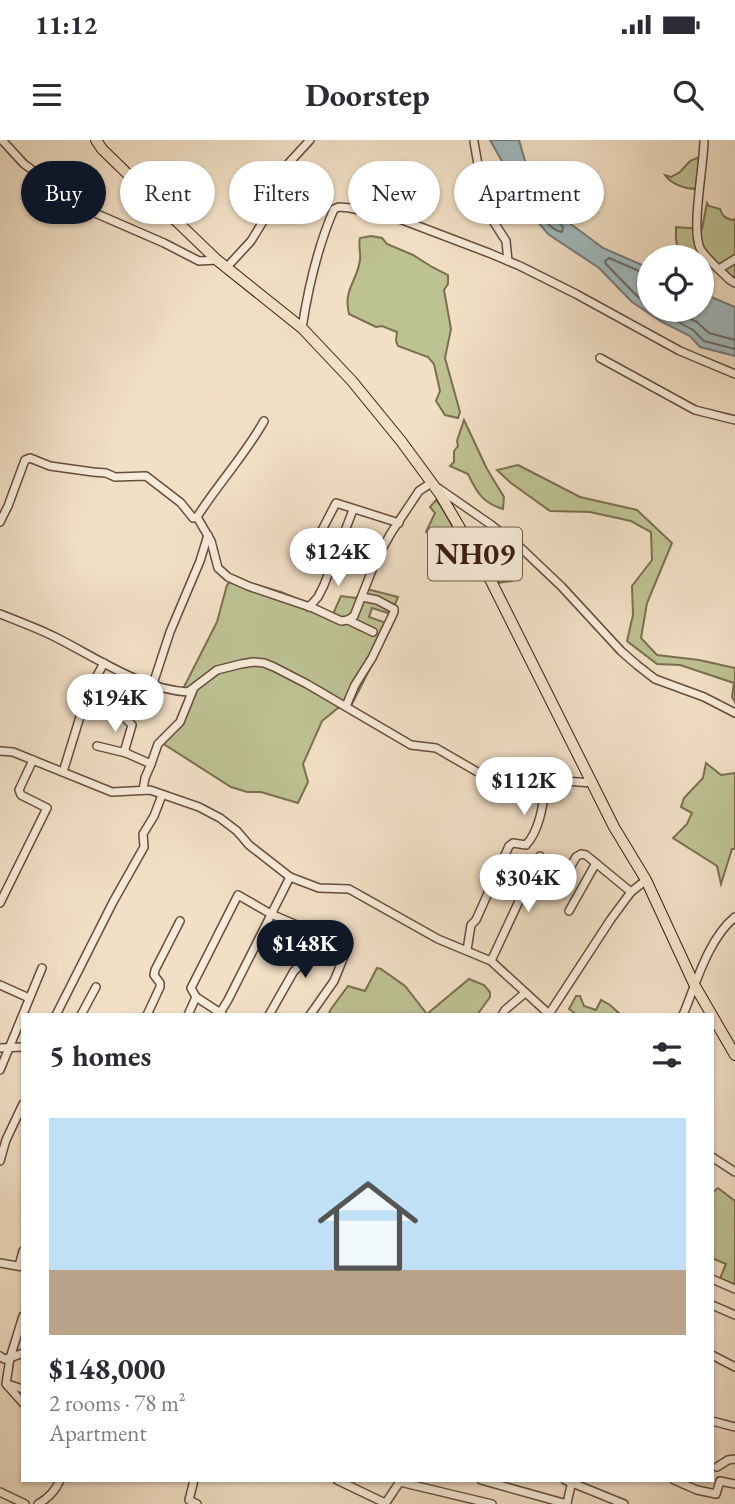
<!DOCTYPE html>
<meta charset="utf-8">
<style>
:root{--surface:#fff;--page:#f7f7f7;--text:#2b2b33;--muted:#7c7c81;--line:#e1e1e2;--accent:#111827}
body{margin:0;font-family:"EB Garamond",serif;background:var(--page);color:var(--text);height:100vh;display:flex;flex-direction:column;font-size:26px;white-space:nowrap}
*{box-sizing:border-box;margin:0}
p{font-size:23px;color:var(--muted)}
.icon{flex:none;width:38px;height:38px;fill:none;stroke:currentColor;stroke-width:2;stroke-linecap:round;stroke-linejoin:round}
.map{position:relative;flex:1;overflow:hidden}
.panel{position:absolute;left:21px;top:873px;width:693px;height:469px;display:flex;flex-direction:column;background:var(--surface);border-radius:0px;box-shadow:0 2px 5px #0004}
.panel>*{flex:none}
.guide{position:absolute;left:21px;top:21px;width:693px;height:63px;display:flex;gap:14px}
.buttons{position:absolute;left:637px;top:105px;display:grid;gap:14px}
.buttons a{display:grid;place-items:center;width:77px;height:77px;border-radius:50%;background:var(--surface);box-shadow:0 2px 5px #0004;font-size:35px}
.price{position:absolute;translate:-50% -60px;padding:0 16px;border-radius:24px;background:#fff;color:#222;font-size:23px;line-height:46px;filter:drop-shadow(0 2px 4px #0008)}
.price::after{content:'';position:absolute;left:50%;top:42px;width:21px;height:16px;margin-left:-10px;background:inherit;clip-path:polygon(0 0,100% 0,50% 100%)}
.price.active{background:var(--accent);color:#fff}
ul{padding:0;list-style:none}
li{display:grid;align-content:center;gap:14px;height:371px;padding:0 28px}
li+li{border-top:2px solid var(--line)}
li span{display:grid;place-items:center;height:217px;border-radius:0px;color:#555}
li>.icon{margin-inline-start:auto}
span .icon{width:126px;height:126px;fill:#fffc;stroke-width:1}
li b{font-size:30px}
h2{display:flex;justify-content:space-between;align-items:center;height:84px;padding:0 28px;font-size:30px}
.chip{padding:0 24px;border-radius:32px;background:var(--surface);box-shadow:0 2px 5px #0004;font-size:24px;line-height:63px}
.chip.active{background:var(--accent);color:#fff}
.status{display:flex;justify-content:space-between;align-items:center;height:49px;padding:0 35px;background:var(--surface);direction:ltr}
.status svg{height:19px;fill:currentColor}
header{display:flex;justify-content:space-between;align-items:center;height:91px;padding:0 28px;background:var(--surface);font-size:32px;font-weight:700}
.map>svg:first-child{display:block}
.green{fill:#bdc293;stroke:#7c6e50;stroke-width:2}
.water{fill:#9fbabf;stroke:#777a78;stroke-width:2}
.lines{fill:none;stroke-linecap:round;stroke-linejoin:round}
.shore{stroke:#6c6a66;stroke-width:2}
.minor-casing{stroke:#684c3c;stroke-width:10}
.major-casing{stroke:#3a1b0e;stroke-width:12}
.minor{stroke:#f7ebda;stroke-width:7}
.major{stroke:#f2e0c6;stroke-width:10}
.labels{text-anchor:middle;stroke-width:6;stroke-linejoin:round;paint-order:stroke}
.shield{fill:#f7ebda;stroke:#73594b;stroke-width:2}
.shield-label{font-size:30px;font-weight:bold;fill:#3a1b0e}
</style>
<div class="status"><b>11:12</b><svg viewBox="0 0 49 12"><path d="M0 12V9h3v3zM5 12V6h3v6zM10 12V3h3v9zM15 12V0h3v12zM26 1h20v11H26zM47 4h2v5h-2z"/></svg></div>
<header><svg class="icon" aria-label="menu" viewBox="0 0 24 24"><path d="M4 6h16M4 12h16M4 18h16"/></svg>Doorstep<svg class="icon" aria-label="search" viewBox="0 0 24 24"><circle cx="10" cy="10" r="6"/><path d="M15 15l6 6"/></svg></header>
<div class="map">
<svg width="735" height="1364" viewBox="0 0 735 1364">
<rect width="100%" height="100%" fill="#f2e0c6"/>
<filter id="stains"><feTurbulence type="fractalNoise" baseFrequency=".00286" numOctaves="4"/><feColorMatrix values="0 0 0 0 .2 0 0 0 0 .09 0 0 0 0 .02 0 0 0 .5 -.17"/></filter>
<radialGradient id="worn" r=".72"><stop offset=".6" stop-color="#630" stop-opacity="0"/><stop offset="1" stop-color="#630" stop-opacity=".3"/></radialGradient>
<!-- green -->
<g class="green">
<path d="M 699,17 L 696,49 C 685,49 671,44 665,35 L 671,37 L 680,32 L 690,21 Z"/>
<path d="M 707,63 L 709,66 L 720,69 C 722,76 725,78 732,80 L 735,79 L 735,137 L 702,125 L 702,117 L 680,117 L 676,100 L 676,87 L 702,89 Z"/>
<path d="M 371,96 L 382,98 L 387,104 L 413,115 L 432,127 L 448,135 L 448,144 L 444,150 L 451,189 L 445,218 L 460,272 L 458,278 L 445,275 L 436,261 L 440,251 L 434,224 L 428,217 L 398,206 L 396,201 L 397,192 L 382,186 L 376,187 L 349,174 C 343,149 357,142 360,120 C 361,112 358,105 360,98 Z"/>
<path d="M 464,280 L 487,329 L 504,357 L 503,369 C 483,363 477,353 468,334 L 450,326 L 454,322 L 454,311 L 458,306 L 457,301 Z"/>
<path d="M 518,325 L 580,357 L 637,370 L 672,403 L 647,463 L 641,498 L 657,515 L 699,520 L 735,528 L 735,562 L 732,557 L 734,543 L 680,525 L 657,524 L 627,501 L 633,475 L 632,446 L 652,420 L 651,392 L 631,381 L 590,372 L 550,371 L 511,343 L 497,330 Z"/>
<path d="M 436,360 L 441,366 L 466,410 C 453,403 438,401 426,392 L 435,373 L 430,367 Z"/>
<path d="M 496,394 L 507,404 L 499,410 L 495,421 L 501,428 L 508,423 L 517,432 L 512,441 L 498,443 L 477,407 L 483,397 L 491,400 Z"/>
<path d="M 235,436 L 250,443 L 281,452 L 333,474 L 341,456 L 356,458 L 367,449 L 398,457 L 391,474 L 372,468 L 369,477 L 392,485 L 351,566 L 338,568 L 322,581 L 303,624 L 308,642 L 298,663 L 261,652 L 247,652 L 231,647 L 162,603 L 193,559 L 184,547 L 217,482 L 227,445 Z"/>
<path d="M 706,623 L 721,635 L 735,633 L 735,709 L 732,709 L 721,744 L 717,726 L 673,698 L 687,684 L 692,673 L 681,667 L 684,658 L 703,638 Z"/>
<path d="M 377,828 L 381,829 L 405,846 L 427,874 L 469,839 L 484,845 L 490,852 L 490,857 L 477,875 L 328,875 L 331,869 L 348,846 L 365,851 Z"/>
<path d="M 576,856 L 580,856 L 584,866 L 596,870 L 601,860 L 610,865 L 621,875 L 577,875 L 569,869 Z"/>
<path d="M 718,1048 L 735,1061 L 735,1148 L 719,1141 L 726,1124 L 712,1118 L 712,1053 Z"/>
</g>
<!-- water -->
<path class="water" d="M 490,0 L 519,0 L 527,28 L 541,51 L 564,79 L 603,108 L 649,128 L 649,170 L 702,170 L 702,153 L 735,167 L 735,216 L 700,207 L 690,196 L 662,182 L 632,162 L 599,128 L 548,94 L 533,76 Z"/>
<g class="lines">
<!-- shore -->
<g class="shore">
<path d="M 537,59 L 563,87 L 562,92 C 550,90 539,74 534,63 Z"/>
<path d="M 649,133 L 644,133 L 609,118 L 605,121 L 606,124 L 637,156 L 649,165"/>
<path d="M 657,170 L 693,190 L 704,201 L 735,209"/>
<path d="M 673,170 L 697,182 L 709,193 L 735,200"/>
</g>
<!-- minor casing -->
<g class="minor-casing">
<g id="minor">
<path d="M 2,0 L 24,24 L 88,70 L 164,103 L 199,121 L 217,120"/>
<path d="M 704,0 C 704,25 691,88 700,108 C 705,118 722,132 730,140 L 735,143"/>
<path d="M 474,2 L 486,70 L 506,101 L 508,121"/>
<path d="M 227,127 L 251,101 L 281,52 L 283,38 L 287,25 L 310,0"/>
<path d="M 719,129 L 735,119"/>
<path d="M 302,188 C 308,149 318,106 334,69 L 339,67 L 350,68 L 397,78 L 489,113 L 520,126 L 576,154 L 680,211 L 735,234"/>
<path d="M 600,218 L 695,270 L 735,280"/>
<path d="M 264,281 C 245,315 218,344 197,377 L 211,401 L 218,428 L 228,437 L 248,446 L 313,468 L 341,481 L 348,480 L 354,476 L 376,420 L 391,393 L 419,351 L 431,343"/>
<path d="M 438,348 L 490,384 L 521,408 L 561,446 L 621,511 L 637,525 L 655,539 L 704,557 L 735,573"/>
<path d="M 0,382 L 8,366 L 25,320 L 30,318 L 50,326 L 93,332 L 106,333 L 115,337 L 146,336 L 181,363 L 193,378 L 197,377"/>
<path d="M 322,390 L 336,363 L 399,383"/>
<path d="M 309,467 L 318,457 L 324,445 L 353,370"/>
<path d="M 0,474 C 18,481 37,488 55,497 C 97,518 140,549 188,552 L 217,530 L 241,524 L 253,522 L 264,523 L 274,527 L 307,544 L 411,605 L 436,608 L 481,634 L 503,643 L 530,647 L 564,641 L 593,643"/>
<path d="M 348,480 L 373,492"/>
<path d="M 138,539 L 127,555 L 122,570 L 125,578 L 132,585 L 125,609 L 126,613 L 151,624 L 145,638 L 143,650"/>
<path d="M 153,544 L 170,492 L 200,421 L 208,395"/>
<path d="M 346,566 L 355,545 L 372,518 L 394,472 L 394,469 L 377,460 L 362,457"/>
<path d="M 97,606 L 126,613"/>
<path d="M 0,611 L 13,612 L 112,652 L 150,650 L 199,667 L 220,678 L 237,691 L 249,705 L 290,737 L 319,748 L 349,749 L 438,799 L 491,821 L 550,875"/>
<path d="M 151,624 L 158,604 L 180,582 L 193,550"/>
<path d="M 63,632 L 87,554 L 104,523"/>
<path d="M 561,744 L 576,717 L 581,714 L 586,715 L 631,752"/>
<path d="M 0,763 L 47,668 L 21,655 L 19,650 L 33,620"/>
<path d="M 569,771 L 596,723"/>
<path d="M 467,810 L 471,785 L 476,780 L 509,706 L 513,703 L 526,705 C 540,690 543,664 546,644"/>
<path d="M 491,821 L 540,716"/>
<path d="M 0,845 L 29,858"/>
<path d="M 196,857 L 222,874"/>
<path d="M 220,873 L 228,860 L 290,737"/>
<path d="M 549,874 L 611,779 L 631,752 L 646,740"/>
<path d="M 56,875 L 113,762 L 144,707 L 143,694 L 154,676 L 162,655"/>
<path d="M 81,875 L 96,847"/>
<path d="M 147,875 L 160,847 L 160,843 L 154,835 L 155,830 L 180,781"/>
<path d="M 188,875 L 196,857 L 191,848 L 238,755 L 271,774 L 318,794 L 345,814 L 334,841 L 310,875"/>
<path d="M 269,875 L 294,831 L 306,820 L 318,794"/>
<path d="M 502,875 L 505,870 L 525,853"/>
<path d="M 683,875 C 696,844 708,799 735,777"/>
<path d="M 0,908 L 23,907"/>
<path d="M 0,930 L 42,828"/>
<path d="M 712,1017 L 735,1032"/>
<path d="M 0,1021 L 6,1000 L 23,964"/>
<path d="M 0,1123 L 23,1127"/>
<path d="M 19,1126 L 23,1111"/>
<path d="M 712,1139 L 735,1149"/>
<path d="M 712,1165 L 735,1175"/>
<path d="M 712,1215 L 735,1227"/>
<path d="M 0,1216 L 4,1219 L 10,1218 L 6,1244 L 23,1263"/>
<path d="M 10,1218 L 23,1176"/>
<path d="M 10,1218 L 23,1213"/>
<path d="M 7,1244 L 23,1249"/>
<path d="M 712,1281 L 735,1287"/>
<path d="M 717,1327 L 728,1320 L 735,1319"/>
<path d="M 194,1340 L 189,1360 L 197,1364"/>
<path d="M 337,1340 L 385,1363"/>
<path d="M 481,1340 L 567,1364"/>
<path d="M 565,1340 L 624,1364"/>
<path d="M 674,1340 L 697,1350 L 716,1354 L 720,1341 L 735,1344"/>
<path d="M 400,1342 L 492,1364"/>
<path d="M 0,1352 L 25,1364"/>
<path d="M 567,1363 L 572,1341"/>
<path d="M 38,1364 C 47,1359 56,1350 60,1340"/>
<path d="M 385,1364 L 401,1340"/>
</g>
</g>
<!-- major casing -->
<g class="major-casing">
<path id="major" d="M 96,0 L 102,9 L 142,48 L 217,120 L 302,188 L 352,241 L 401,301 L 440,354 L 491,441 L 614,687 L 646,740 L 695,846 L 735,915"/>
</g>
<!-- minor -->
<use href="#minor" class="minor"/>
<!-- major -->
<use href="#major" class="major"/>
</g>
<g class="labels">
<!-- shield labels -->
<rect class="shield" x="428" y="387.5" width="94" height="53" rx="5"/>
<g class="shield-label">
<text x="475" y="424">NH09</text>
</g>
</g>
<rect width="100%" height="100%" filter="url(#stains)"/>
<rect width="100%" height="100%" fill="url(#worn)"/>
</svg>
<div class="buttons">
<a><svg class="icon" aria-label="locate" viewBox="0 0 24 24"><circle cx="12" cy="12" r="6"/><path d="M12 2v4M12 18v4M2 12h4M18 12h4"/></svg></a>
</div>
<b class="price" style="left:338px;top:448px">$124K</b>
<b class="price" style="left:115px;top:594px">$194K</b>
<b class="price" style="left:524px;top:677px">$112K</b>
<b class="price" style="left:528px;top:774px">$304K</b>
<b class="price active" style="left:305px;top:840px">$148K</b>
<div class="guide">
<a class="chip active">Buy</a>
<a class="chip">Rent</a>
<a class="chip">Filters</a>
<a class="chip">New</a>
<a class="chip">Apartment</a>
</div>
<section class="panel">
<h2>5 homes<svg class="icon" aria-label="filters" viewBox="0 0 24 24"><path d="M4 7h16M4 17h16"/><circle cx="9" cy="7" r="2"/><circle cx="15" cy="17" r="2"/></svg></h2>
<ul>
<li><span style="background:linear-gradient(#bfe0f5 70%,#b9a48a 0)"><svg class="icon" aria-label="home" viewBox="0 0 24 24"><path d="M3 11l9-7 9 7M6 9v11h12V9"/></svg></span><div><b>$148,000</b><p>2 rooms · 78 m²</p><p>Apartment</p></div></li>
</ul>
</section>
</div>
